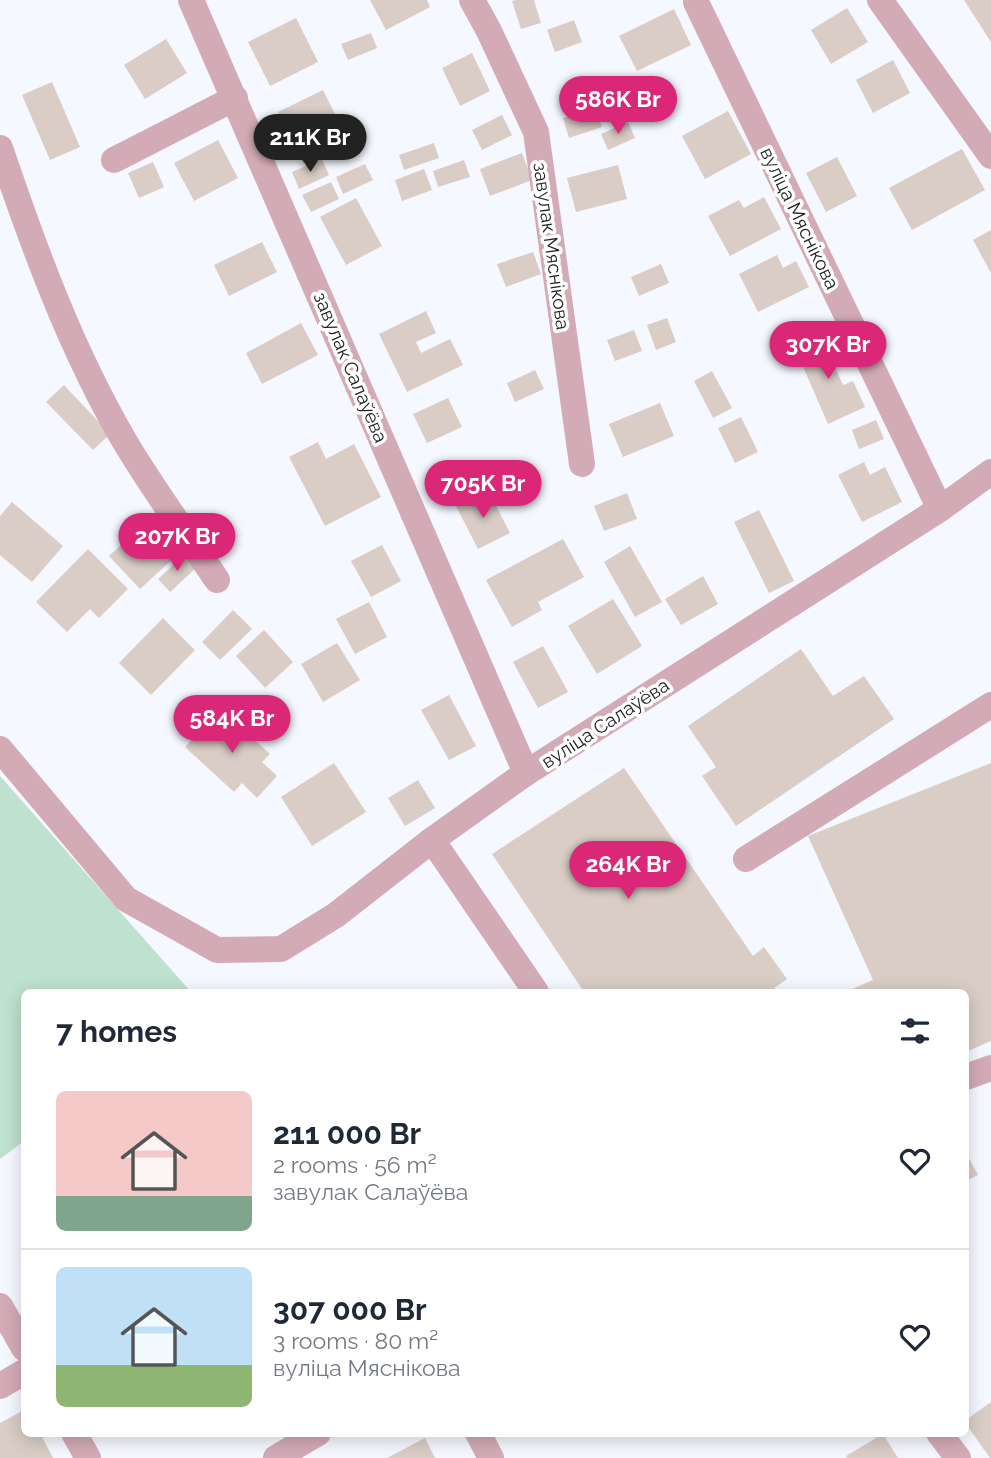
<!DOCTYPE html>
<meta charset="utf-8">
<style>
:root{--surface:#fff;--page:#f2f2f3;--text:#1f2937;--muted:#747a83;--line:#e0e1e3;--accent:#db2777}
body{margin:0;font-family:Raleway,sans-serif;background:var(--page);color:var(--text);height:100vh;display:flex;flex-direction:column;font-size:26px;white-space:nowrap}
*{box-sizing:border-box;margin:0}
p{font-size:23px;color:var(--muted)}
.icon{flex:none;width:38px;height:38px;fill:none;stroke:currentColor;stroke-width:2;stroke-linecap:round;stroke-linejoin:round}
.map{position:relative;flex:1;overflow:hidden}
.side{position:absolute;left:21px;top:989px;width:948px;height:448px;display:flex;flex-direction:column;background:var(--surface);border-radius:10px;box-shadow:0 4px 18px #0003}
.side>*{flex:none}
.price{position:absolute;translate:-50% -60px;padding:0 16px;border-radius:24px;background:var(--accent);color:#fff;font-size:23px;line-height:46px;filter:drop-shadow(0 2px 4px #0008)}
.price::after{content:'';position:absolute;left:50%;top:42px;width:21px;height:16px;margin-left:-10px;background:inherit;clip-path:polygon(0 0,100% 0,50% 100%)}
.price.on{background:#222;color:#fff}
ul{padding:0;list-style:none}
li{display:flex;align-items:center;gap:21px;height:175px;padding:0 35px}
li+li{border-top:2px solid var(--line)}
li span{display:grid;place-items:center;flex:none;width:196px;height:140px;border-radius:10px;color:#555}
li>.icon{margin-inline-start:auto}
span .icon{width:84px;height:84px;fill:#fffc;stroke-width:1}
li b{font-size:30px}
h2{display:flex;justify-content:space-between;align-items:center;height:84px;padding:0 35px;font-size:30px}
.map>svg:first-child{display:block}
.green{fill:#bfe1cf}
.building{fill:#d9cdc6}
.lines{fill:none;stroke-linecap:round;stroke-linejoin:round}
.minor{stroke:#d3abb6;stroke-width:26}
.labels{text-anchor:middle;stroke-width:7;stroke-linejoin:round;paint-order:stroke}
.street-label{font-size:19px;fill:#202125;stroke:#fff}
</style>
<div class="map">
<svg width="991" height="1458" viewBox="0 0 991 1458">
<rect width="100%" height="100%" fill="#f5f8fe"/>
<!-- green -->
<path class="green" d="M 0,776 L 191,992 L 24,992 L 24,1141 L 0,1159 Z"/>
<!-- building -->
<g class="building">
<path d="M 370,0 L 427,0 L 430,7 L 386,30 Z"/>
<path d="M 516,0 L 534,0 L 541,23 L 521,29 L 512,1 Z"/>
<path d="M 964,0 L 991,0 L 991,42 Z"/>
<path d="M 847,8 L 868,42 L 831,64 L 811,30 Z"/>
<path d="M 674,9 L 691,45 L 637,71 L 619,36 Z"/>
<path d="M 296,18 L 318,62 L 270,86 L 248,42 Z"/>
<path d="M 574,20 L 582,42 L 555,52 L 547,30 Z"/>
<path d="M 371,33 L 377,48 L 348,60 L 341,44 Z"/>
<path d="M 166,39 L 187,73 L 145,99 L 124,65 Z"/>
<path d="M 472,53 L 490,91 L 460,106 L 442,68 Z"/>
<path d="M 893,60 L 910,93 L 873,113 L 856,80 Z"/>
<path d="M 52,82 L 80,147 L 50,160 L 22,95 Z"/>
<path d="M 323,90 L 348,140 L 303,163 L 278,112 Z"/>
<path d="M 596,108 L 602,127 L 569,138 L 563,118 Z"/>
<path d="M 728,111 L 751,154 L 705,179 L 682,136 Z"/>
<path d="M 502,115 L 512,135 L 482,150 L 472,130 Z"/>
<path d="M 628,122 L 635,138 L 608,150 L 601,134 Z"/>
<path d="M 218,140 L 238,178 L 194,201 L 174,163 Z"/>
<path d="M 434,143 L 439,158 L 404,170 L 399,155 Z"/>
<path d="M 962,149 L 985,190 L 912,230 L 889,188 Z"/>
<path d="M 522,153 L 532,180 L 490,196 L 480,169 Z"/>
<path d="M 837,157 L 857,196 L 826,212 L 806,173 Z"/>
<path d="M 322,159 L 329,175 L 299,189 L 292,172 Z"/>
<path d="M 464,160 L 470,177 L 438,187 L 433,171 Z"/>
<path d="M 153,162 L 164,187 L 139,198 L 128,173 Z"/>
<path d="M 365,164 L 373,180 L 343,194 L 336,177 Z"/>
<path d="M 618,165 L 627,199 L 576,212 L 567,178 Z"/>
<path d="M 424,169 L 432,190 L 402,201 L 395,180 Z"/>
<path d="M 331,182 L 339,199 L 311,212 L 302,195 Z"/>
<path d="M 764,197 L 781,229 L 730,256 L 708,216 L 739,200 L 744,208 Z"/>
<path d="M 356,198 L 382,246 L 346,265 L 320,217 Z"/>
<path d="M 991,230 L 991,273 L 973,240 Z"/>
<path d="M 262,242 L 277,272 L 229,296 L 214,265 Z"/>
<path d="M 533,252 L 541,274 L 506,287 L 497,264 Z"/>
<path d="M 777,255 L 783,268 L 796,261 L 809,287 L 758,312 L 739,274 Z"/>
<path d="M 661,264 L 669,283 L 639,296 L 631,277 Z"/>
<path d="M 426,311 L 436,333 L 416,342 L 421,353 L 450,339 L 463,365 L 407,392 L 379,334 Z"/>
<path d="M 667,318 L 676,342 L 656,350 L 647,325 Z"/>
<path d="M 301,323 L 318,355 L 262,384 L 246,353 Z"/>
<path d="M 634,330 L 642,351 L 615,361 L 607,340 Z"/>
<path d="M 820,334 L 843,385 L 853,381 L 865,407 L 828,424 L 794,346 Z"/>
<path d="M 535,370 L 544,389 L 515,402 L 507,383 Z"/>
<path d="M 712,371 L 732,408 L 713,418 L 694,381 Z"/>
<path d="M 64,385 L 110,434 L 93,450 L 46,402 Z"/>
<path d="M 448,398 L 462,427 L 427,443 L 413,414 Z"/>
<path d="M 660,403 L 674,436 L 623,457 L 609,424 Z"/>
<path d="M 741,417 L 758,452 L 735,463 L 718,428 Z"/>
<path d="M 876,420 L 884,439 L 859,449 L 852,430 Z"/>
<path d="M 318,442 L 326,459 L 354,444 L 381,497 L 325,526 L 289,457 Z"/>
<path d="M 864,462 L 870,475 L 885,467 L 902,502 L 862,522 L 838,475 Z"/>
<path d="M 488,490 L 510,533 L 478,549 L 456,506 Z"/>
<path d="M 627,493 L 637,519 L 604,531 L 594,506 Z"/>
<path d="M 12,502 L 63,546 L 32,582 L 0,555 L 0,516 Z"/>
<path d="M 759,510 L 794,581 L 769,593 L 734,522 Z"/>
<path d="M 148,521 L 178,554 L 140,589 L 109,556 Z"/>
<path d="M 563,539 L 584,577 L 538,602 L 542,610 L 512,627 L 486,580 Z"/>
<path d="M 382,545 L 401,581 L 371,597 L 351,561 Z"/>
<path d="M 630,546 L 662,602 L 635,617 L 604,562 Z"/>
<path d="M 88,549 L 128,589 L 99,618 L 90,609 L 67,632 L 36,602 Z"/>
<path d="M 184,555 L 196,568 L 170,592 L 158,579 Z"/>
<path d="M 703,576 L 718,604 L 681,625 L 665,599 Z"/>
<path d="M 613,599 L 642,646 L 597,674 L 568,626 Z"/>
<path d="M 369,602 L 387,637 L 355,654 L 336,619 Z"/>
<path d="M 233,610 L 252,629 L 220,660 L 202,642 Z"/>
<path d="M 163,618 L 195,650 L 151,695 L 119,663 Z"/>
<path d="M 264,630 L 293,662 L 265,688 L 236,656 Z"/>
<path d="M 337,643 L 360,680 L 323,702 L 301,664 Z"/>
<path d="M 543,646 L 568,692 L 538,708 L 513,662 Z"/>
<path d="M 801,649 L 833,696 L 864,676 L 894,719 L 736,826 L 702,776 L 716,767 L 688,726 Z"/>
<path d="M 449,695 L 476,746 L 449,760 L 421,710 Z"/>
<path d="M 221,709 L 270,754 L 262,762 L 277,776 L 257,798 L 242,783 L 234,792 L 185,747 Z"/>
<path d="M 334,763 L 366,812 L 312,846 L 281,797 Z"/>
<path d="M 991,763 L 991,1041 L 966,1052 L 966,992 L 845,992 L 873,980 L 808,836 Z"/>
<path d="M 624,768 L 753,956 L 764,947 L 787,979 L 774,988 L 777,992 L 584,992 L 492,854 Z"/>
<path d="M 418,780 L 435,808 L 405,826 L 388,798 Z"/>
<path d="M 966,1153 L 978,1175 L 966,1181 Z"/>
<path d="M 991,1402 L 991,1458 L 990,1458 L 966,1424 L 966,1420 Z"/>
<path d="M 24,1410 L 24,1433 L 40,1433 L 53,1458 L 0,1458 L 0,1423 Z"/>
<path d="M 883,1434 L 898,1458 L 847,1458 L 846,1456 Z"/>
<path d="M 425,1438 L 435,1458 L 387,1458 Z"/>
</g>
<g class="lines">
<!-- minor -->
<g class="minor">
<path d="M 191,0 L 526,773"/>
<path d="M 472,0 L 489,31 L 536,132 L 582,464"/>
<path d="M 880,0 L 991,156"/>
<path d="M 696,2 L 940,509"/>
<path d="M 0,148 C 34,248 71,350 125,442 C 153,489 186,534 217,580"/>
<path d="M 114,160 L 235,98"/>
<path d="M 0,749 L 126,899 L 217,950 L 281,949 L 336,915 L 432,840 L 526,773 L 940,509 L 991,472"/>
<path d="M 432,840 L 536,992"/>
<path d="M 746,859 L 991,705"/>
<path d="M 966,1077 L 991,1068"/>
<path d="M 0,1306 L 24,1348"/>
<path d="M 0,1386 L 24,1372"/>
<path d="M 74,1433 L 88,1458"/>
<path d="M 478,1433 L 491,1458"/>
<path d="M 939,1433 L 958,1458"/>
<path d="M 276,1458 L 318,1433"/>
</g>
</g>
<g class="labels">
<!-- street labels -->
<g class="street-label">
<text transform="translate(800 218) rotate(64)" y="7">вуліца Мяснікова</text>
<text transform="translate(552 246) rotate(82)" y="7">завулак Мяснікова</text>
<text transform="translate(351 367) rotate(67)" y="7">завулак Салаўёва</text>
<text transform="translate(605 723) rotate(-33)" y="7">вуліца Салаўёва</text>
</g>
</g>
</svg>
<b class="price" style="left:618px;top:136px">586K Br</b>
<b class="price on" style="left:310px;top:174px">211K Br</b>
<b class="price" style="left:828px;top:381px">307K Br</b>
<b class="price" style="left:483px;top:520px">705K Br</b>
<b class="price" style="left:177px;top:573px">207K Br</b>
<b class="price" style="left:232px;top:755px">584K Br</b>
<b class="price" style="left:628px;top:901px">264K Br</b>
<section class="side">
<h2>7 homes<svg class="icon" aria-label="filters" viewBox="0 0 24 24"><path d="M4 7h16M4 17h16"/><circle cx="9" cy="7" r="2"/><circle cx="15" cy="17" r="2"/></svg></h2>
<ul>
<li><span style="background:linear-gradient(#f6c9c9 75%,#7fa58c 0)"><svg class="icon" aria-label="home" viewBox="0 0 24 24"><path d="M3 11l9-7 9 7M6 9v11h12V9"/></svg></span><div><b>211 000 Br</b><p>2 rooms · 56 m²</p><p>завулак Салаўёва</p></div><svg class="icon" aria-label="heart" viewBox="0 0 24 24"><path d="M12 20l-8-8c-3-5 5-10 8-4 3-6 11-1 8 4z"/></svg></li>
<li><span style="background:linear-gradient(#bfe0f5 70%,#8fb573 0)"><svg class="icon" aria-label="home" viewBox="0 0 24 24"><path d="M3 11l9-7 9 7M6 9v11h12V9"/></svg></span><div><b>307 000 Br</b><p>3 rooms · 80 m²</p><p>вуліца Мяснікова</p></div><svg class="icon" aria-label="heart" viewBox="0 0 24 24"><path d="M12 20l-8-8c-3-5 5-10 8-4 3-6 11-1 8 4z"/></svg></li>
</ul>
</section>
</div>
